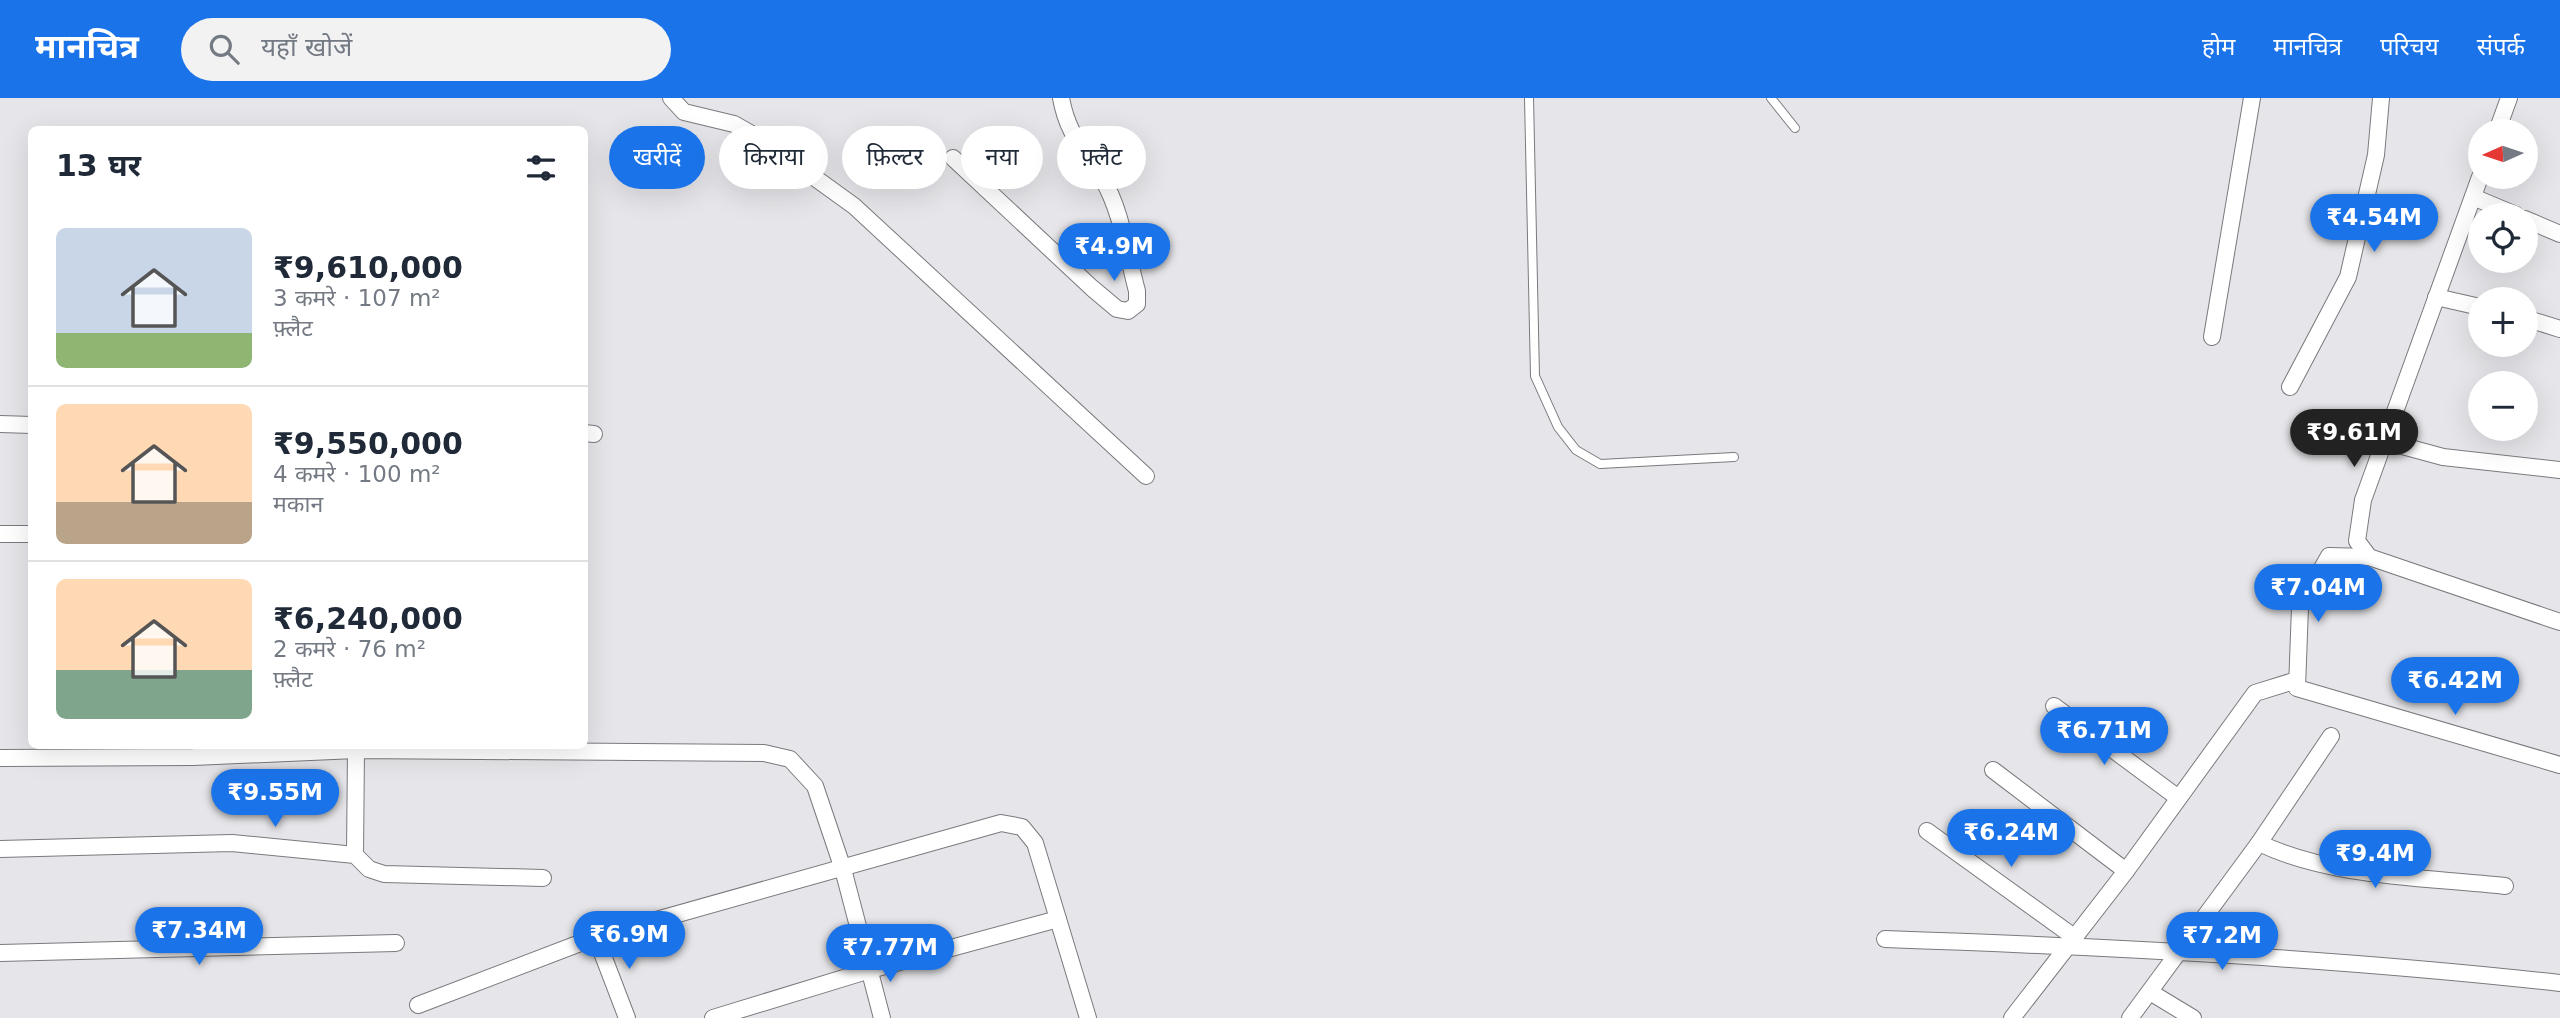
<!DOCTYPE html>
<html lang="hi">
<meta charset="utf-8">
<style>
:root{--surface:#fff;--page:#f2f2f3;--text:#1f2937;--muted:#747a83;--line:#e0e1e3;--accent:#1a73e8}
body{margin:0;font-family:"DejaVu Sans","Noto Sans Devanagari",sans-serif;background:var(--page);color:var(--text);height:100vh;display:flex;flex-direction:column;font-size:26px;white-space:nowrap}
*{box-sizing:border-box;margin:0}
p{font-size:23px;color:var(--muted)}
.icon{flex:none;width:38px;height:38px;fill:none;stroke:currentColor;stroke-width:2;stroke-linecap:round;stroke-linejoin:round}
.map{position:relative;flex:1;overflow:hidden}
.drawer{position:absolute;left:28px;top:28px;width:560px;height:623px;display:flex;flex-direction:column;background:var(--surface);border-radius:10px;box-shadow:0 7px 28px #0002}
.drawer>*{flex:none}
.hud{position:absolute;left:609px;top:28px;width:665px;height:63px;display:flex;gap:14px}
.needle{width:46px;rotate:267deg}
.tools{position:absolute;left:2468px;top:21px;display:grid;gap:14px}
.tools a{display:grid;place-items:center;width:70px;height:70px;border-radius:50%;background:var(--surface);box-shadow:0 7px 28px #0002;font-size:35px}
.price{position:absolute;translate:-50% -60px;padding:0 16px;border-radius:24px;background:var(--accent);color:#fff;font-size:23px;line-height:46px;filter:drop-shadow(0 2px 4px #0008)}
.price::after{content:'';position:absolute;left:50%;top:42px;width:21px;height:16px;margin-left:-10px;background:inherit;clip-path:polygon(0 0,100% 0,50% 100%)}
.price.selected{background:#222;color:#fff}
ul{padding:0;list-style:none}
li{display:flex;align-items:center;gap:21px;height:175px;padding:0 28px}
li+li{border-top:2px solid var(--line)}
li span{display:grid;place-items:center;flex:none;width:196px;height:140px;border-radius:10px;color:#555}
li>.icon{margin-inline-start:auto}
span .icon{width:84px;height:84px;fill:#fffc;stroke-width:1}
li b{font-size:30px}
h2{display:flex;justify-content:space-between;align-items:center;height:84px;padding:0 28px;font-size:30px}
.chip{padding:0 24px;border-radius:32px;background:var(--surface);box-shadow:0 7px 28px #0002;font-size:24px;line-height:63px}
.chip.selected{background:var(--accent);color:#fff}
header{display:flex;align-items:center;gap:42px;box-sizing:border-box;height:98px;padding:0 35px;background:var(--accent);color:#fff}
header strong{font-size:33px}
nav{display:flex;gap:38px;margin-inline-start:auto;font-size:24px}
.search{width:490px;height:63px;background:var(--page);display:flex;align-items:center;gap:18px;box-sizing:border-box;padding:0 24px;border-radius:38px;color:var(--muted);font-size:26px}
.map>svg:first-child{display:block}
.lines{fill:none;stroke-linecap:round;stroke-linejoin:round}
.lane-casing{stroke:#7a797d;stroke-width:10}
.street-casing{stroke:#7a797d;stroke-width:18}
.lane{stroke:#fff;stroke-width:8}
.street{stroke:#fff;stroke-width:16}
</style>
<header>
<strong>मानचित्र</strong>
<div class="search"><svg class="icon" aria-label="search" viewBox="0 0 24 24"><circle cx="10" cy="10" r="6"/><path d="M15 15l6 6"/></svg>यहाँ खोजें</div>
<nav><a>होम</a><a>मानचित्र</a><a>परिचय</a><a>संपर्क</a></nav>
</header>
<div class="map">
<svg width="2560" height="920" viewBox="0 0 2560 920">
<rect width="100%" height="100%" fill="#e6e6ea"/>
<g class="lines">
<!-- lane casing -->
<g class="lane-casing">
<g id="lane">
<path d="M 1529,0 L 1535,278 L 1558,329 L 1576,352 L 1600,366 L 1734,359"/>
<path d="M 1771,0 L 1795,30"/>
</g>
</g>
<!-- street casing -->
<g class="street-casing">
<g id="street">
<path d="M 671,0 L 684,14 L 734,26 L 764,43 L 854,108 L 1146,378"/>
<path d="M 2497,33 L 2509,0"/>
<path d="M 953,60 L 1092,190 L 1117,211 L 1128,213 L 1137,206 L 1137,193 C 1127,157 1122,113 1102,80 C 1084,50 1068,38 1061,0"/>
<path d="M 2480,79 L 2363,402 L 2357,443 L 2369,459 L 2560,524"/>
<path d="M 2473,99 L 2516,117"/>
<path d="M 2525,121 L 2560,136"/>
<path d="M 2436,199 L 2480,209"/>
<path d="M 2525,220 L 2560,231"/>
<path d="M 2212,239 L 2252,0"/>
<path d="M 2290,289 L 2348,179 L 2376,57 L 2381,0"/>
<path d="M 0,326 L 32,327"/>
<path d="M 584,335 L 594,336"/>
<path d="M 2384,343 L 2443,359 L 2560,372"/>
<path d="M 0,436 L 32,436"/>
<path d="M 2369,459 L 2329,458 L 2300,509 L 2297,590 L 2560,667"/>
<path d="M 2054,608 L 2177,699"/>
<path d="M 0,660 L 193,659 L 356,652 L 764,655 L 790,661 L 815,688 L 843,771 L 882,920"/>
<path d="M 1993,672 L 2126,773"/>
<path d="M 1927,733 L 2074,839"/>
<path d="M 2259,745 C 2332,780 2425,779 2505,788"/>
<path d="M 0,751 L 232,745 L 355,757 L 369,771 L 384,776 L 543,780"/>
<path d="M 355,757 L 356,652"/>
<path d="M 596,839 L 627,920"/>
<path d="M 1885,841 C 2111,849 2335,860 2560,885"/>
<path d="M 0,855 L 396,845"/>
<path d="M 2150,894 L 2193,920"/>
<path d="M 418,907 L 596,839 L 1001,725 L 1022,729 L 1035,745 L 1088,920"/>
<path d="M 713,920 L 870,872 L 1058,821"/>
<path d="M 2012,920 L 2126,773 L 2255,595 L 2297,582"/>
<path d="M 2130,920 L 2259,745 L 2331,638"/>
</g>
</g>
<!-- lane -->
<use href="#lane" class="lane"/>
<!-- street -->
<use href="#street" class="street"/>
</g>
</svg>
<div class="tools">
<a><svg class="needle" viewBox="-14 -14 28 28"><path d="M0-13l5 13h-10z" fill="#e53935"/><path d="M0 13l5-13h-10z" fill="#747a83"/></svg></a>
<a><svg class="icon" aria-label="locate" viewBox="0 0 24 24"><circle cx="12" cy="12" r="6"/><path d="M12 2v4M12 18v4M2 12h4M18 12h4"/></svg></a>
<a>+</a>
<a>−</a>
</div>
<b class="price" style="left:2374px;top:156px">₹4.54M</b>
<b class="price" style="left:1114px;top:185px">₹4.9M</b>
<b class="price selected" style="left:2354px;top:371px">₹9.61M</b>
<b class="price" style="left:2318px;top:526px">₹7.04M</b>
<b class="price" style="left:2455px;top:619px">₹6.42M</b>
<b class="price" style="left:2104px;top:669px">₹6.71M</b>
<b class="price" style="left:275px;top:731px">₹9.55M</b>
<b class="price" style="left:2011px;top:771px">₹6.24M</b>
<b class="price" style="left:2375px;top:792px">₹9.4M</b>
<b class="price" style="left:199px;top:869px">₹7.34M</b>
<b class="price" style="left:629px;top:873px">₹6.9M</b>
<b class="price" style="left:2222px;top:874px">₹7.2M</b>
<b class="price" style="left:890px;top:886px">₹7.77M</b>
<div class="hud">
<a class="chip selected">खरीदें</a>
<a class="chip">किराया</a>
<a class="chip">फ़िल्टर</a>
<a class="chip">नया</a>
<a class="chip">फ़्लैट</a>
</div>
<section class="drawer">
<h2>13 घर<svg class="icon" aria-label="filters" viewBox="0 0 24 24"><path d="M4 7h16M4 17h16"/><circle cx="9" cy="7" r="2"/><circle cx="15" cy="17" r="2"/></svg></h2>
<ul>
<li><span style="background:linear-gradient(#c9d6e8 75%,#8fb573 0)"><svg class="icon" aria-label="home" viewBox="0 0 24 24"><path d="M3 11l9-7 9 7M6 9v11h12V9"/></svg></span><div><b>₹9,610,000</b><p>3 कमरे · 107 m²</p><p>फ़्लैट</p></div></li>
<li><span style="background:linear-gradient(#ffd9b3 70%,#b9a48a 0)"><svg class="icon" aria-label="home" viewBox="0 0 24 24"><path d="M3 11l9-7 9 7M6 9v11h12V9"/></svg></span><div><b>₹9,550,000</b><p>4 कमरे · 100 m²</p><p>मकान</p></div></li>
<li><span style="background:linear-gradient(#ffd9b3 65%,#7fa58c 0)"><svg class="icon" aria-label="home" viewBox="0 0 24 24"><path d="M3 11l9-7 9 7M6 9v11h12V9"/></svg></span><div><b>₹6,240,000</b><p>2 कमरे · 76 m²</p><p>फ़्लैट</p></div></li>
</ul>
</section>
</div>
